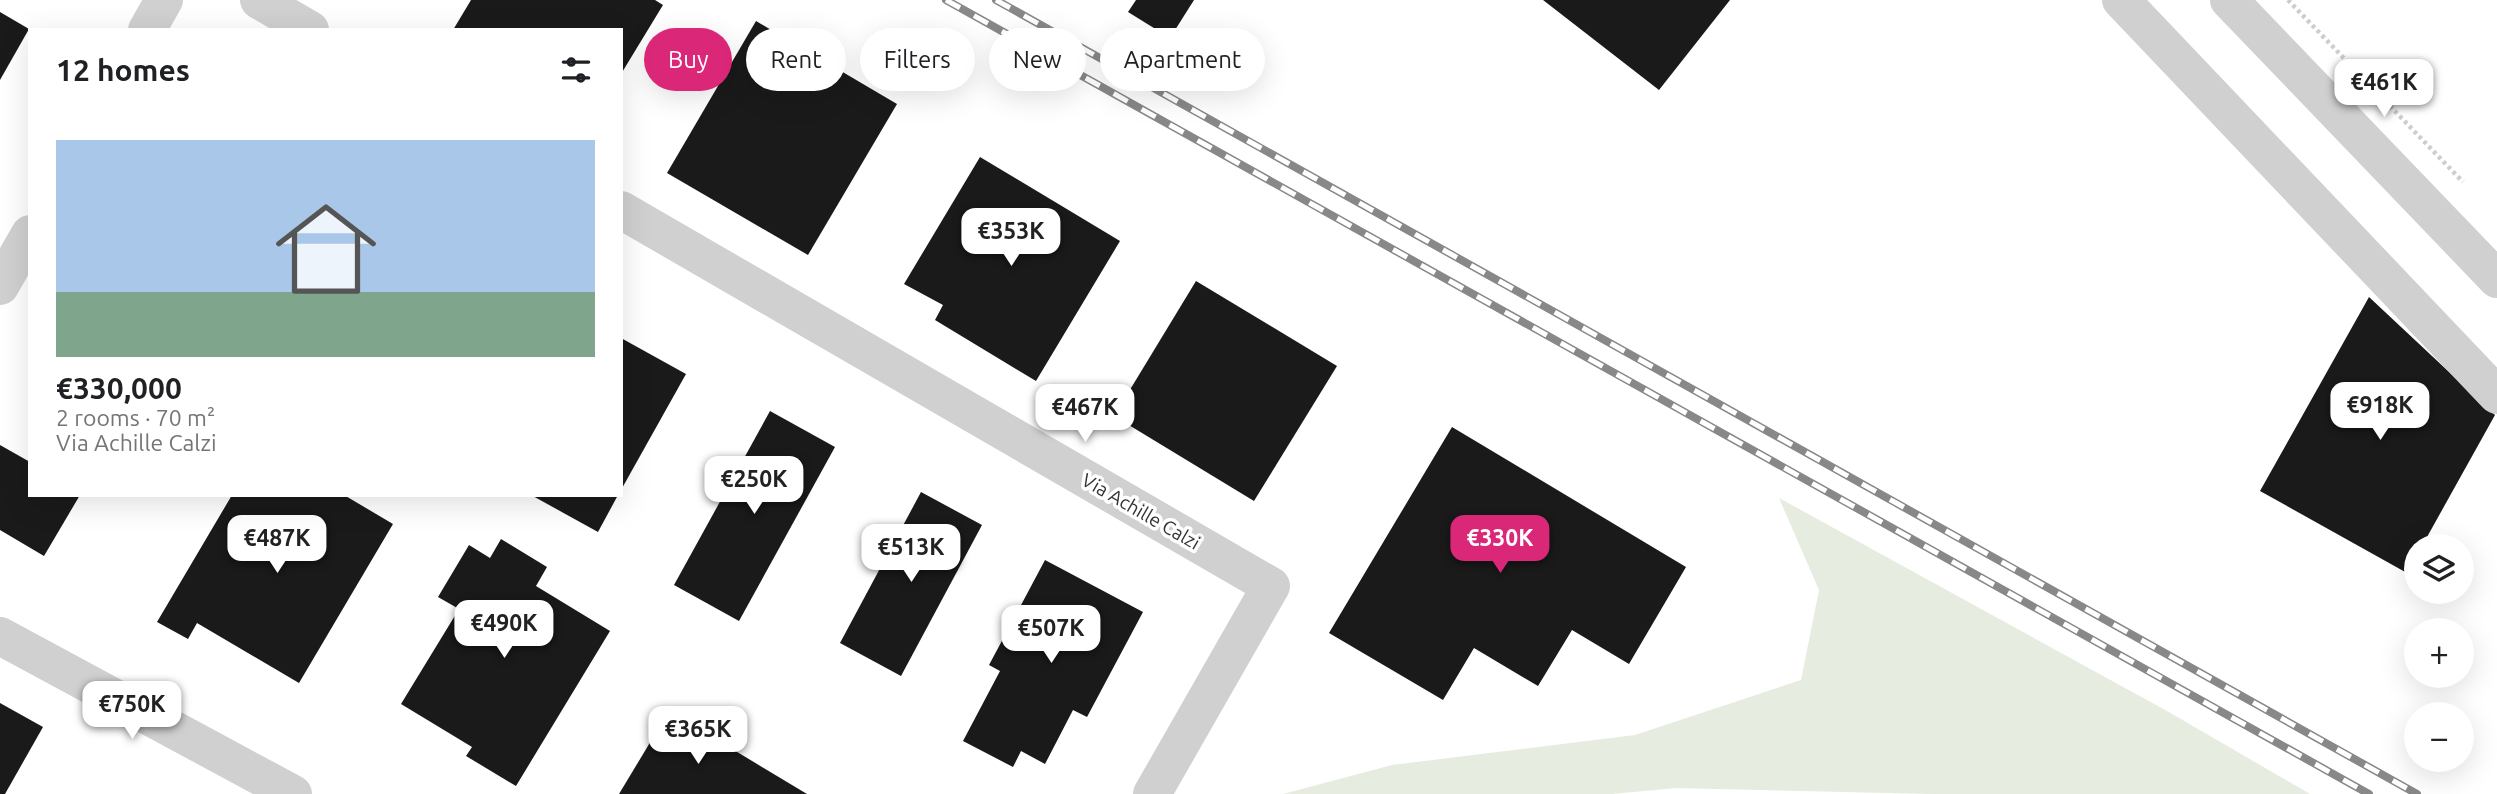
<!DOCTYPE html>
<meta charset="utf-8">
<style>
:root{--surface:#fff;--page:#f6f6f6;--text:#202124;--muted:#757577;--accent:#db2777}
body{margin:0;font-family:Ubuntu,sans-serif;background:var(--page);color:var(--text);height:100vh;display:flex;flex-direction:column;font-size:26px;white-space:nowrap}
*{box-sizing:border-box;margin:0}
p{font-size:23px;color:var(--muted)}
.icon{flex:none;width:38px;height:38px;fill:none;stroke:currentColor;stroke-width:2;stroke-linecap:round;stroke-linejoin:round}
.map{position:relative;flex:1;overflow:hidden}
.side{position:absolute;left:28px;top:28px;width:595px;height:469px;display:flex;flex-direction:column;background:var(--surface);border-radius:0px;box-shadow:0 7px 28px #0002}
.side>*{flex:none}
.hud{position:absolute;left:644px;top:28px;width:665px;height:63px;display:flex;gap:14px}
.buttons{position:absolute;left:2404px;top:534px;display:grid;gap:14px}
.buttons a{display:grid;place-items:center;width:70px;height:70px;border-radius:50%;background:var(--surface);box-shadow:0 7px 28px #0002;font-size:35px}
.price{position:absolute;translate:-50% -60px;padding:0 16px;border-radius:14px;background:#fff;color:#222;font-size:23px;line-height:46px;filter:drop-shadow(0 2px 4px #0008)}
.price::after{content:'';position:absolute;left:50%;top:42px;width:21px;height:16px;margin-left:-10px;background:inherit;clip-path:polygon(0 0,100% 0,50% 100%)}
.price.active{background:var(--accent);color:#fff}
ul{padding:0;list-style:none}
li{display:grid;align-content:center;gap:14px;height:371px;padding:0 28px}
li span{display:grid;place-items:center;height:217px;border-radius:0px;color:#555}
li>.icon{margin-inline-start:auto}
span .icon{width:126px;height:126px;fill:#fffc;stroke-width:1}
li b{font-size:30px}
h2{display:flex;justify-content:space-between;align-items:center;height:84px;padding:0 28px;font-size:30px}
.tag{padding:0 24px;border-radius:32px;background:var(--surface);box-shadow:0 7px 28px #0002;font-size:24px;line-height:63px}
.tag.active{background:var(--accent);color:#fff}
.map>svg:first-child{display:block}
.green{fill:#e6ecdf}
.building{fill:#1a1a1a}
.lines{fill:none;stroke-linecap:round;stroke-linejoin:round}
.path{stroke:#cdcdcd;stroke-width:4.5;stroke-dasharray:3.5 3.5;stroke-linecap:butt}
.minor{stroke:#d0d0d0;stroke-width:38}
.rail-casing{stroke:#888;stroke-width:8}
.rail{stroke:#fff;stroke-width:5;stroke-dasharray:16;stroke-linecap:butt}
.labels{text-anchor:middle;stroke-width:7;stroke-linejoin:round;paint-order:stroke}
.street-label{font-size:19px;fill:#333;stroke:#fff}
</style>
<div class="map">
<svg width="2497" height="794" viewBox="0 0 2497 794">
<rect width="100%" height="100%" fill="#fff"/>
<!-- green -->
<path class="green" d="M 1779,498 L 2167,711 L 2310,794 L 1933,794 L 1676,788 L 1612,794 L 1283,794 L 1392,765 L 1635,735 L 1801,680 L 1819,590 Z"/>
<!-- building -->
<g class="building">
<path d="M 471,0 L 655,0 L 663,5 L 621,74 L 621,30 L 453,30 Z"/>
<path d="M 1136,0 L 1194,0 L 1170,38 L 1128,12 Z"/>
<path d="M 1543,0 L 1730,0 L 1659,90 Z"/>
<path d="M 0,12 L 29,29 L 0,80 Z"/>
<path d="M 756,21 L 897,104 L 808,255 L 667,173 Z"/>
<path d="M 980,157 L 1120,241 L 1036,381 L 935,320 L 943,305 L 904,284 Z"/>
<path d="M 1196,281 L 1337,366 L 1254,501 L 1114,416 Z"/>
<path d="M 2369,297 L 2495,415 L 2422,546 L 2417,546 L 2417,555 L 2407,573 L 2260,491 Z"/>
<path d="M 621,338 L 686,374 L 621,490 Z"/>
<path d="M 770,411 L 835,447 L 739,621 L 674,585 Z"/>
<path d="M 1452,427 L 1686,567 L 1629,664 L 1572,630 L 1538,686 L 1474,648 L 1443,700 L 1329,633 Z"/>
<path d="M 0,445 L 30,462 L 30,495 L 80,495 L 44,556 L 0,530 Z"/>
<path d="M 921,492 L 982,525 L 901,676 L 840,643 Z"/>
<path d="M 232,495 L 344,495 L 393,524 L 299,683 L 197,623 L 188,639 L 157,622 Z"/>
<path d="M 531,495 L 618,495 L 598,532 Z"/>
<path d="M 501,539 L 547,567 L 536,586 L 610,631 L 516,786 L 466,756 L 472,747 L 401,704 L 459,609 L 438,597 L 469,545 L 490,558 Z"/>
<path d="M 1045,560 L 1143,612 L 1087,717 L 1073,710 L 1045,764 L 1021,751 L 1013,767 L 963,741 L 1000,671 L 989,665 Z"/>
<path d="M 0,703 L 43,727 L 5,794 L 0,794 Z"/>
<path d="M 669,711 L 807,794 L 619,794 Z"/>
</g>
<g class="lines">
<!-- path -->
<path class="path" d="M 2288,0 L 2463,182"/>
<!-- minor -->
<g class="minor">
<path d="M 259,0 L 310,30"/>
<path d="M 2121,0 L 2497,395"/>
<path d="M 2229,0 L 2497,279"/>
<path d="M 147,30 L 164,0"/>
<path d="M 621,210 L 1271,586 L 1152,794"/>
<path d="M 0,286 L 30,234"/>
<path d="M 0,636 L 293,794"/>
</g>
<!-- rail casing -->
<g class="rail-casing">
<g id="rail">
<path d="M 946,0 L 2369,794"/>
<path d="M 996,0 L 2417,794"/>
</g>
</g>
<!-- rail -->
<use href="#rail" class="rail"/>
</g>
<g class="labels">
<!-- street labels -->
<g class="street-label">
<text transform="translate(1141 511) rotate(30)" y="7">Via Achille Calzi</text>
</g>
</g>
</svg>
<div class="buttons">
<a><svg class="icon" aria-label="layers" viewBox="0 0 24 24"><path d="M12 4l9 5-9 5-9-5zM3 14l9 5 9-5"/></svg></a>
<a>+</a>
<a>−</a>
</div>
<b class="price" style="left:2384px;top:119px">€461K</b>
<b class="price" style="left:1011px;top:268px">€353K</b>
<b class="price" style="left:2380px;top:442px">€918K</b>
<b class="price" style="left:1085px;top:444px">€467K</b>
<b class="price" style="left:754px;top:516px">€250K</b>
<b class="price" style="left:277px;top:575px">€487K</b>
<b class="price active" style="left:1500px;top:575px">€330K</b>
<b class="price" style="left:911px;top:584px">€513K</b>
<b class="price" style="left:504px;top:660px">€490K</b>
<b class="price" style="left:1051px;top:665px">€507K</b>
<b class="price" style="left:132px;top:741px">€750K</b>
<b class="price" style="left:698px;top:766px">€365K</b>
<div class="hud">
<a class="tag active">Buy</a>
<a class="tag">Rent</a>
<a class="tag">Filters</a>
<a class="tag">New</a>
<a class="tag">Apartment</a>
</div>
<section class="side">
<h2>12 homes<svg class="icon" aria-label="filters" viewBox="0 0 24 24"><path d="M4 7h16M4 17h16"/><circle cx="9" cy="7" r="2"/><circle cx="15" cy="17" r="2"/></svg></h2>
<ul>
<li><span style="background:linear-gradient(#a9c7e8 70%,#7fa58c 0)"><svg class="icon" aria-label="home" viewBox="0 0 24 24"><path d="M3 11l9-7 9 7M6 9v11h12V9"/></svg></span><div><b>€330,000</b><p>2 rooms · 70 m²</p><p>Via Achille Calzi</p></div></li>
</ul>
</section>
</div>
